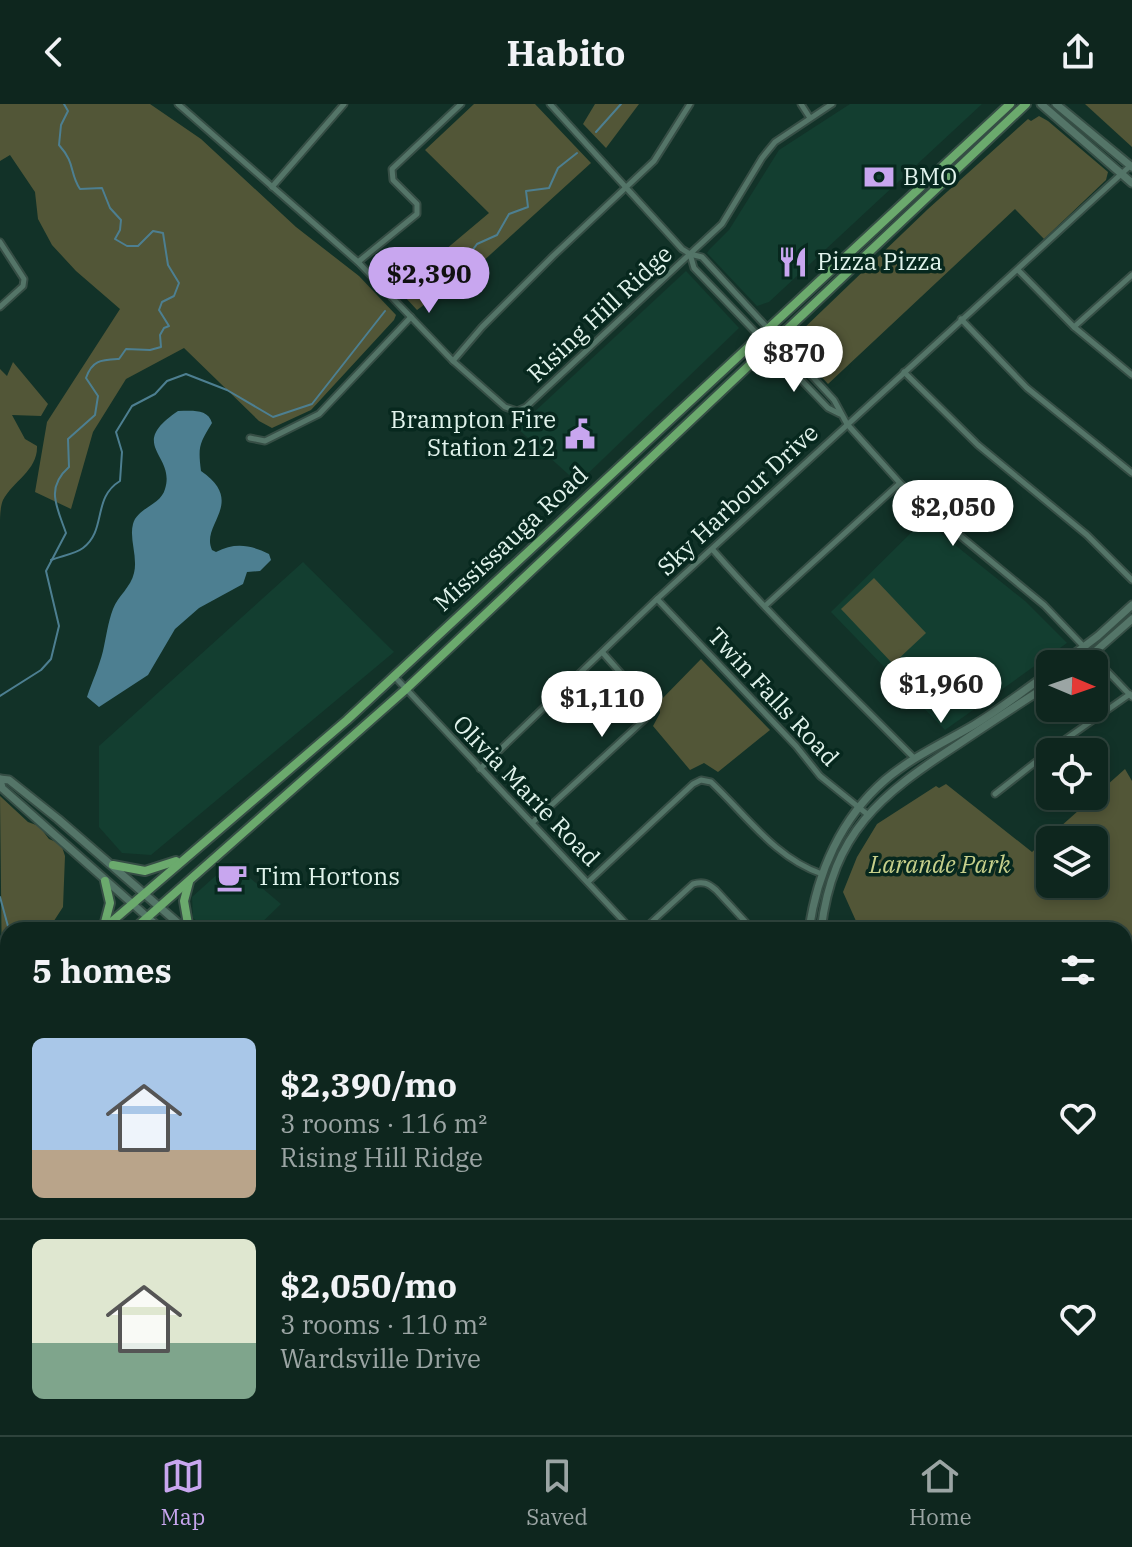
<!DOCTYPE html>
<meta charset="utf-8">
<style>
:root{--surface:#0e261e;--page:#172e27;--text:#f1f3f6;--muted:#9ba5a4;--line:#2e433c;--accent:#c8a6ef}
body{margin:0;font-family:"IBM Plex Serif",serif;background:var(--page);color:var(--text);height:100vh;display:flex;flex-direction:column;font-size:30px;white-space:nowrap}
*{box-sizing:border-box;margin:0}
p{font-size:26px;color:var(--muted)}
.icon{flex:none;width:44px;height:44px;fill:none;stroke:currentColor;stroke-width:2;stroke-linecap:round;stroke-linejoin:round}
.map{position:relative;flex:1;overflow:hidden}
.side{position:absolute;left:0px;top:818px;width:1132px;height:514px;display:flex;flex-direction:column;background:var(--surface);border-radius:24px 24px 0 0;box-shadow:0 4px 12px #0003,0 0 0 2px var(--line)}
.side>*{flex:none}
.needle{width:52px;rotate:92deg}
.controls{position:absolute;left:1036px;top:546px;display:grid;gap:16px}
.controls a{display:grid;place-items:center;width:72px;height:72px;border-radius:12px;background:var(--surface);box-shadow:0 4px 12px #0003,0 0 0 2px var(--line);font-size:40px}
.price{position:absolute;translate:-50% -68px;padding:0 18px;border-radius:28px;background:#fff;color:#222;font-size:26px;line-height:52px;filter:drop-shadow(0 2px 4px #0008)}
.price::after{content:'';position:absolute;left:50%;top:48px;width:24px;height:18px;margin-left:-12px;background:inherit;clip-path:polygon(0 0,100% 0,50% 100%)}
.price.on{background:var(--accent);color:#111}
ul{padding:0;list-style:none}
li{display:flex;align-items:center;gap:24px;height:200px;padding:0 32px}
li+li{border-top:2px solid var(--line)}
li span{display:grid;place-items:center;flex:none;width:224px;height:160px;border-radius:12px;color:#555}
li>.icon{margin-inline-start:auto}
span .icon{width:96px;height:96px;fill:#fffc;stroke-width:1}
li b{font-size:34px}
h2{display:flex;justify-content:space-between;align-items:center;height:96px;padding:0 32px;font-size:34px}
header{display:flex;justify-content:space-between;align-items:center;height:104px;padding:0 32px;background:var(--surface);font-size:36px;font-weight:700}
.tabs{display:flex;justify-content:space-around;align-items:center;height:112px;border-top:2px solid var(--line);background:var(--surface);font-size:22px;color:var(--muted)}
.tabs a{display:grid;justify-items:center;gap:4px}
.tabs .on{color:var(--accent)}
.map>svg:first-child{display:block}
.built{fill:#133e30}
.green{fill:#525637;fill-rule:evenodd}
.water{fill:#4d7f91}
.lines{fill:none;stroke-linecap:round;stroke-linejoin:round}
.stream{stroke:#4d7f91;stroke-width:2}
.street-casing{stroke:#364e45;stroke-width:9}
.secondary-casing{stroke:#364e45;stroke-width:11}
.primary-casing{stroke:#364e45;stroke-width:12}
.street{stroke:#547568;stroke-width:5}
.secondary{stroke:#547568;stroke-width:7}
.primary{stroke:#6baa6d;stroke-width:8}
.labels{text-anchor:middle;stroke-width:7;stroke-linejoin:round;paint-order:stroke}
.poi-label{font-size:24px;fill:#e1f3ec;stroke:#07281e;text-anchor:start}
.street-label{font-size:24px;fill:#e1f3ec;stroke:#07281e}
.park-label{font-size:24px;font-style:italic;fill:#c7d08b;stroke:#07281e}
</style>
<header><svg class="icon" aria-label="back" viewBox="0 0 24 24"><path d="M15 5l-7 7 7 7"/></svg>Habito<svg class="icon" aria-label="share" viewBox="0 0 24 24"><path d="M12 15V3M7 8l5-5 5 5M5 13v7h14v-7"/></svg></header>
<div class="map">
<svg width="1132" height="1331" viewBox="0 0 1132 1331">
<rect width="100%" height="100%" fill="#123228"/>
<!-- built -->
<g class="built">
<path d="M 850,0 L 982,0 L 769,198 L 757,202 L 707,149 L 709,146 L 729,126 L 779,46 Z"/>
<path d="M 686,167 L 739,224 L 578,379 L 517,324 Z"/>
<path d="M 924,416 L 1025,497 L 1067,539 L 945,626 L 831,508 Z"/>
<path d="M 303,458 L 394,548 L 151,751 L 122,749 L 99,723 L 99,642 Z"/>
<path d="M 231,758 L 281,800 L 254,826 L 208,826 L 193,814 L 192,793 Z"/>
<path d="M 590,1324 L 711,1324 L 718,1331 L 594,1331 L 588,1326 Z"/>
</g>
<!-- green -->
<g class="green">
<path d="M 0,0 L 150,0 L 201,35 L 296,123 L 359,172 L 396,211 L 394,216 L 311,306 L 272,324 L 259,317 L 184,244 L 126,275 L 93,328 L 71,405 L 35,388 L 47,318 L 120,205 L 76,167 L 52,141 L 38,115 L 35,88 L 10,51 L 0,57 Z"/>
<path d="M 474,0 L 535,0 L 591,59 L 480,160 L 417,206 L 393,180 L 445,146 L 489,109 L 425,46 Z"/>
<path d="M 595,0 L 639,0 L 606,44 L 583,20 Z"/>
<path d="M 1085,0 L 1132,0 L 1132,43 Z"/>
<path d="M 1039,12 L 1048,17 L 1108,68 L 1106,76 L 1044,135 L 1015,105 L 828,280 L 797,246 L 797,238 L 804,232 L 800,228 L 928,105 L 1028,15 L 1031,17 Z"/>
<path d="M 13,258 L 48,300 L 41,312 L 12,311 L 25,335 L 37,342 C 38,366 13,377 3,396 C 0,403 0,414 0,422 L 0,265 L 7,272 Z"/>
<path d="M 874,474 L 926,529 L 893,560 L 841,505 Z"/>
<path d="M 701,555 L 770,626 L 718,668 L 704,659 L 690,666 L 653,622 L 660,609 L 659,598 Z"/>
<path d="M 1125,665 L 1132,677 L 1132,972 L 1124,963 L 1124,826 L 860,826 L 843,788 L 857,753 L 877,720 L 936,682 L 939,684 L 946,680 L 1032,748 ZM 1050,736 L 1094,736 L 1094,780 L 1050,780 Z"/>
<path d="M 0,692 L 28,718 L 39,722 L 49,735 L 61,740 L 65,752 L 63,803 L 48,826 L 8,826 L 8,874 L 2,875 Z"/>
</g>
<!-- water -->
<path class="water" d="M 178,307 C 190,307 208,304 212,319 C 199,340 198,343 201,367 C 247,399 200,420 212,446 L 216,448 C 235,438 251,441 269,450 L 271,456 L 260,467 L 247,468 L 243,480 L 199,504 L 175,525 L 148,571 L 99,603 L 87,593 C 92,578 99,563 103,547 C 106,534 108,518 113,505 C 118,492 131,483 134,469 C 138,453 129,435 133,420 C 137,404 161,401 165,385 C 176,350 126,342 178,307 Z"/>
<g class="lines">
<!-- stream -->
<g class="stream">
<path d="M 596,28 L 621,0"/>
<path d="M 407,187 L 461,162 L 477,140 L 497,131 L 509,110 L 528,103 L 526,87 L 549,84 L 558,64 L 577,49"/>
<path d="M 51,456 C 61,452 75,450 83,444 C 107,426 92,394 120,377 L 122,348 L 116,328 L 132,302 L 155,290 L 167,277 L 186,270 L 227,286 L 273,313 L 312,300 L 385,207"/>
<path d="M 0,592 L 41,566 L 51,555 L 59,522 L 46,467 L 66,429 C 57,403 45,384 69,363 L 68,335 L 95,311 L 98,292 L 86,274 C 92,256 101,256 119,255 L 126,245 L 150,246 L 161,243 L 160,231 L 164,224 L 169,222 L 159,206 L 162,198 L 174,192 L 179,179 L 168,161 L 163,129 L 153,127 L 138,142 L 127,142 L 115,135 L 120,126 L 121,116 L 110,104 L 102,84 L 80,85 C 69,68 76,60 59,41 L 61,21 L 68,7 L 64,0"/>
<path d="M 0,793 L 9,826"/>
<path d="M 0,1023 L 8,998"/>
<path d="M 0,1139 L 0,1144"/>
<path d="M 0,1220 L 8,1229"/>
<path d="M 57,1324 L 58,1331"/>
</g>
<!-- street casing -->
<g class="street-casing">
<g id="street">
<path d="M 178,0 L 358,158 L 453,257 L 505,303 L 517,307 L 526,303 L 722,120 L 762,54 L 775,38 L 832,0"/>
<path d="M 550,0 L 682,145 L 690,150 L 702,153 L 834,296 L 847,320 L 900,379 L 941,416 L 1044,501 L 1132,593"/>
<path d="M 801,0 L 810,14"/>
<path d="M 272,83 L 344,0"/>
<path d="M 0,138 L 24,175 L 23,182 L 0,203"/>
<path d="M 690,150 L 694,164 L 828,304 L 840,310"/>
<path d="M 358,158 L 417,110 L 417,100 L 393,76 L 392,65 L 461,0"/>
<path d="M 1018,166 L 1074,223 L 1132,271"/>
<path d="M 961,215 L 1027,284 L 1132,369"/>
<path d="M 1074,223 L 1132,171"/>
<path d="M 453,257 L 482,223 L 553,152 L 654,57 L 690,0"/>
<path d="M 904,268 L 978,341 L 1087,431 L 1132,476"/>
<path d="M 250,334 L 265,337 L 319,310 L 411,213"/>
<path d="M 713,446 C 777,519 847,586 915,655"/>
<path d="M 657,495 L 796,642 L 820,672 L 867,710"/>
<path d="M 765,502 L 900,379"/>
<path d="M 394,572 L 632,826"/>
<path d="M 480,665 L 657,495 L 1130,62"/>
<path d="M 995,690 L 1056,642 L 1130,590"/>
<path d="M 533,718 L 645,615 L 650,608 L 648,600 L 603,549"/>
<path d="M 588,778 L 693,680 L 701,676 L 711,678 C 746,711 775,754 822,770"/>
<path d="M 643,826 L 693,780 C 703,777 708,779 716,786 L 753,826"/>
<path d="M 1124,1032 L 1132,1043"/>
<path d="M 1124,1157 L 1132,1165"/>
<path d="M 1124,1198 L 1132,1193"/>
<path d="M 1124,1291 L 1132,1291"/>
<path d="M 295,1324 L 303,1331"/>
<path d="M 421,1324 L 429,1331"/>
<path d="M 969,1324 L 977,1331"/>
<path d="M 196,1331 L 197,1324"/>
<path d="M 828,1331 L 832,1324"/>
</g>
</g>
<!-- secondary casing -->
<g class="secondary-casing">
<g id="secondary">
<path d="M 1041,0 L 1132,79"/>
<path d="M 1056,0 L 1132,63"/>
<path d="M 1061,560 L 1098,532 L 1132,501"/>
<path d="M 1081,560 L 1132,515"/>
<path d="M 0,675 L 9,676 L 58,715 L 186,826"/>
<path d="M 0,675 L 2,684 L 162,826"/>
<path d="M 809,826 C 817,769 841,714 885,676 C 912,653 945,638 974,621 C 1000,605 1025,586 1050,568"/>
<path d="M 821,826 C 833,728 880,691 957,641 C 988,620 1019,600 1050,580"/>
<path d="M 741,1324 L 749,1331"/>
<path d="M 771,1324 L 780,1331"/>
<path d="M 548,1331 L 557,1324"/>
</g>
</g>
<!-- primary casing -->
<g class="primary-casing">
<g id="primary">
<path d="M 113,761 L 145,767 L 176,757"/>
<path d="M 189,778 L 184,797 L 189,826"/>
<path d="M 104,822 L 110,799 L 105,777"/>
<path d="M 102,826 L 347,616 L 1010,0"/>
<path d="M 133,826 L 405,586 L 1026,0"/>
<path d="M 0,919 L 8,912"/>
<path d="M 0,939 L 8,931"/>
</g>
</g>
<!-- street -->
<use href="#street" class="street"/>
<!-- secondary -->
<use href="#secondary" class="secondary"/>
<!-- primary -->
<use href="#primary" class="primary"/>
</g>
<!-- icons -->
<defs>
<g id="bank-bare" transform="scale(2.4)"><path d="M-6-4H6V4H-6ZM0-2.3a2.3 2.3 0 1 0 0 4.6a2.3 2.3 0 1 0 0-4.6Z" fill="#c8a6ef" stroke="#07281e" stroke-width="2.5" paint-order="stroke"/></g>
<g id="restaurant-bare" transform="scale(2.4)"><path d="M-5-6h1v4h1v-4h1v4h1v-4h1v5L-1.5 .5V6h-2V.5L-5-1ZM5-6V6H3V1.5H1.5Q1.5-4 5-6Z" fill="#c8a6ef" stroke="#07281e" stroke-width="2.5" paint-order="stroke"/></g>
<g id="civic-bare" transform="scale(2.4)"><path d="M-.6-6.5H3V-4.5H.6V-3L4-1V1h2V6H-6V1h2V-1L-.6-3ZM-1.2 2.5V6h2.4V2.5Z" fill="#c8a6ef" stroke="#07281e" stroke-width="2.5" paint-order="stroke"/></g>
<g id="cafe-bare" transform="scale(2.4)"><path d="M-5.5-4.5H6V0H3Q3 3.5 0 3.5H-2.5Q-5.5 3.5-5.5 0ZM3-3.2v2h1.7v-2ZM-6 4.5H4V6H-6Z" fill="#c8a6ef" stroke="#07281e" stroke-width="2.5" paint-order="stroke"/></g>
</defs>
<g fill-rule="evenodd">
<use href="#bank-bare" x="879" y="73"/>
<use href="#restaurant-bare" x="793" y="158"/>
<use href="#civic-bare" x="580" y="330"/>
<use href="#cafe-bare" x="232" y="773"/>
</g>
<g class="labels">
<!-- poi labels -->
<g class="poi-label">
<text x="903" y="81">BMO</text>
<text x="817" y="166">Pizza Pizza</text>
<text x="556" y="324" text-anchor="end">Brampton Fire<tspan x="556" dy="28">Station 212</tspan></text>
<text x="256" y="781">Tim Hortons</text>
</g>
<!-- street labels -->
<g class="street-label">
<text transform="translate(600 210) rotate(-43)" y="8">Rising Hill Ridge</text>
<text transform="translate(738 396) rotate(-43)" y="8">Sky Harbour Drive</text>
<text transform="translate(511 435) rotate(-43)" y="8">Mississauga Road</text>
<text transform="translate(773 593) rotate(47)" y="8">Twin Falls Road</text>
<text transform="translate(526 687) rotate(46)" y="8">Olivia Marie Road</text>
</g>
<!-- park labels -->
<g class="park-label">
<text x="940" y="769">Larande Park</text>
</g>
</g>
</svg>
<div class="controls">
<a><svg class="needle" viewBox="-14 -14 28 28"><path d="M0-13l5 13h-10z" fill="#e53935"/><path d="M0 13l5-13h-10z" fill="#9ba5a4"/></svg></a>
<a><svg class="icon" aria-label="locate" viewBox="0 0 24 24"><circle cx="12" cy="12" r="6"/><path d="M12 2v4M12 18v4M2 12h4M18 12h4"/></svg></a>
<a><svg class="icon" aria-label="layers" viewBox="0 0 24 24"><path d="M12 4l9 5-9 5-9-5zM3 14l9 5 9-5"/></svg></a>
</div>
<b class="price on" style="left:429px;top:211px">$2,390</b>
<b class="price" style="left:794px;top:290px">$870</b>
<b class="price" style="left:953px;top:444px">$2,050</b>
<b class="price" style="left:941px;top:621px">$1,960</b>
<b class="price" style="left:602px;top:635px">$1,110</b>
<section class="side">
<h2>5 homes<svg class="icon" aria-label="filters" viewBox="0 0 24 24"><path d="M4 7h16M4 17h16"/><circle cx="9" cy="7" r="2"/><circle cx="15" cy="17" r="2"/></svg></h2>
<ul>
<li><span style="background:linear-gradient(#a9c7e8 70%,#b9a48a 0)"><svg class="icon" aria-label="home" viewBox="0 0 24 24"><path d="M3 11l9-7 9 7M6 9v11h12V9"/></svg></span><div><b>$2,390/mo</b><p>3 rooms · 116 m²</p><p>Rising Hill Ridge</p></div><svg class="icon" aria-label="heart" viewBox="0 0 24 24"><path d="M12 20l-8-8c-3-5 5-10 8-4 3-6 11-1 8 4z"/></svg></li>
<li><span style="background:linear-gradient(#dfe7d0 65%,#7fa58c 0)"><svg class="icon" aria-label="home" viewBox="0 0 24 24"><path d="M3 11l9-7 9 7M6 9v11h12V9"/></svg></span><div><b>$2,050/mo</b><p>3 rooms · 110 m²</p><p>Wardsville Drive</p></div><svg class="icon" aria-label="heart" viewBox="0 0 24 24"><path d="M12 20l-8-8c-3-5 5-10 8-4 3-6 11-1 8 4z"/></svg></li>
</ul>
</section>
</div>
<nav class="tabs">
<a class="on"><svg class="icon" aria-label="map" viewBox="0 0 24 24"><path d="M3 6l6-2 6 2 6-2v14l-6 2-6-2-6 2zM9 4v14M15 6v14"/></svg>Map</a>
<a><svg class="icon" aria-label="saved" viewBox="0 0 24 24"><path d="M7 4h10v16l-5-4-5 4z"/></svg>Saved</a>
<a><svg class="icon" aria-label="home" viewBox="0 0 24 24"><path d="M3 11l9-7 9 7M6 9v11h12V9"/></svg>Home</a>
</nav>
